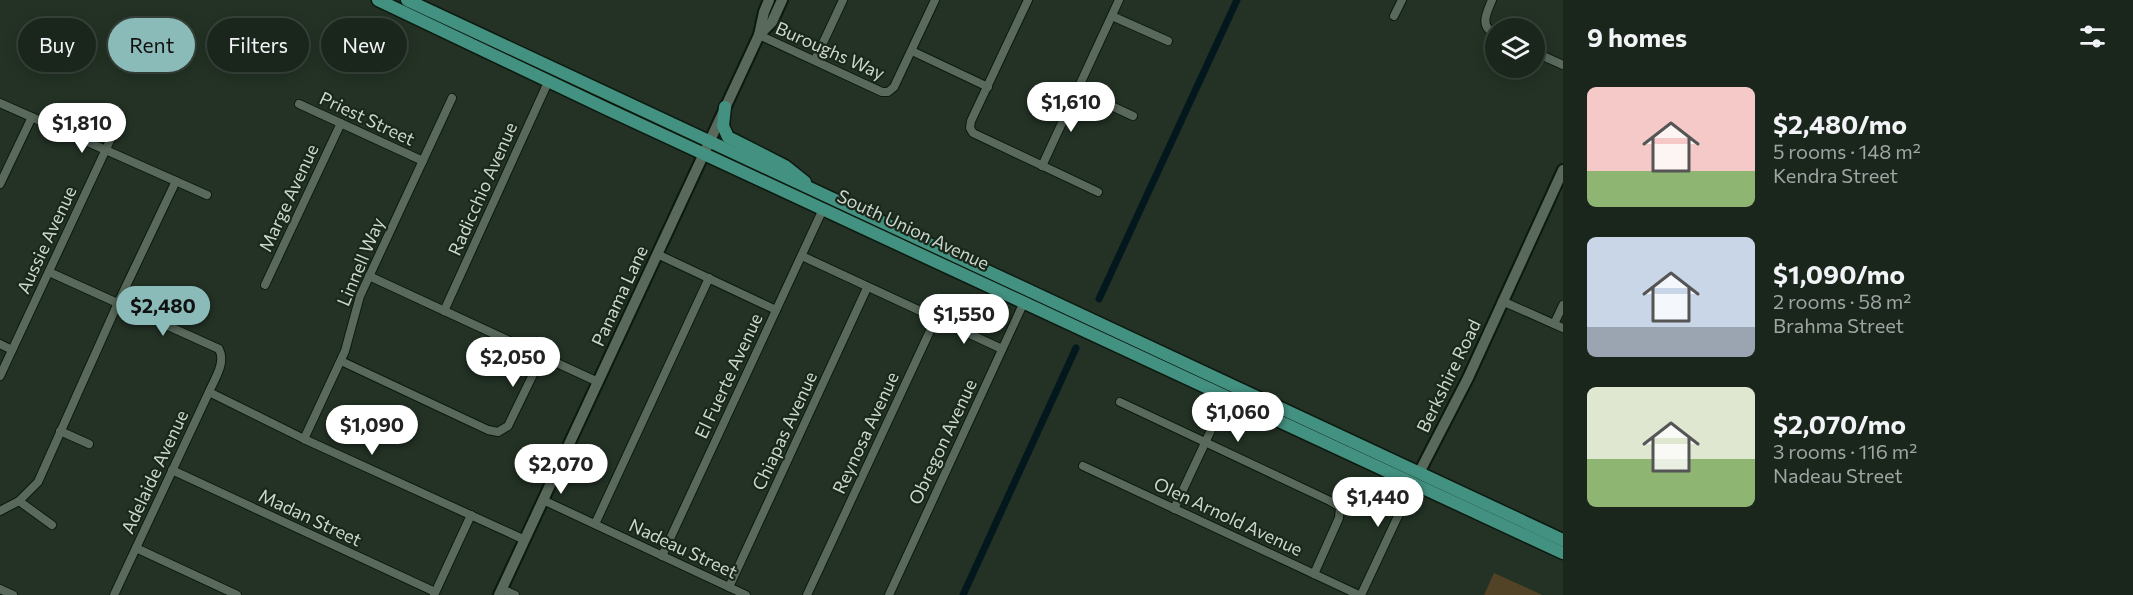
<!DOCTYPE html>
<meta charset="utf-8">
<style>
:root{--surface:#1a261c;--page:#232e25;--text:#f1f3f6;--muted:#9fa5a3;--line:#38433b;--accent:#8bbbb9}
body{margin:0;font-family:Commissioner,sans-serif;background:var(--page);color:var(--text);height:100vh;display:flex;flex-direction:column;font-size:22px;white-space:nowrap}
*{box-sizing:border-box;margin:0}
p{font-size:20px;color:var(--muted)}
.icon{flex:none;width:33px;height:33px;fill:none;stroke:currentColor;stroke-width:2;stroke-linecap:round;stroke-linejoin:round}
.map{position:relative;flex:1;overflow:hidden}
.drawer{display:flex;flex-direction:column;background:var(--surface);width:570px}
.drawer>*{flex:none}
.top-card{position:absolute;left:18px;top:18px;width:570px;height:54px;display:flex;gap:12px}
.controls{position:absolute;left:1485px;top:18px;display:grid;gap:12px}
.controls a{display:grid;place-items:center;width:60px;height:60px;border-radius:50%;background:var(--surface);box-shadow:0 3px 15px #0003,0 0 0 2px var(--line);font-size:30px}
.price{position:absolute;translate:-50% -51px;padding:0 14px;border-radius:21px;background:#fff;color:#222;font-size:20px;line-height:39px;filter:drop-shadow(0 2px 3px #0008)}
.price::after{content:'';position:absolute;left:50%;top:36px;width:18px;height:14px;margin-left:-9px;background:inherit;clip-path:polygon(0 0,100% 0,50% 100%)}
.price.current{background:var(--accent);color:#111}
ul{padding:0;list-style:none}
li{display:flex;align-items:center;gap:18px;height:150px;padding:0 24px}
li span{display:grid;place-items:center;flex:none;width:168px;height:120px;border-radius:9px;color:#555}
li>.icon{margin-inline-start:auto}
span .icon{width:72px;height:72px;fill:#fffc;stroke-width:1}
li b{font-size:26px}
h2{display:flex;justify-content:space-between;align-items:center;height:72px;padding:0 24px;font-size:26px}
.tag{padding:0 21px;border-radius:27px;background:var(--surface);box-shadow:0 3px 15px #0003,0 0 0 2px var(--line);font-size:21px;line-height:54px}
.tag.current{background:var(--accent);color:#111}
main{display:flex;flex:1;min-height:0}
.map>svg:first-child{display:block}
.green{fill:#534326}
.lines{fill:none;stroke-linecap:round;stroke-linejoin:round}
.canal{stroke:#03181d;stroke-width:7}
.street-casing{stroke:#0c190e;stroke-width:10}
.secondary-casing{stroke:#0c190e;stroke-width:14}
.primary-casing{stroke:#0c190e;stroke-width:15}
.street{stroke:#59695b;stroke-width:8}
.secondary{stroke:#59695b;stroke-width:10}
.primary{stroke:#439181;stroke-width:12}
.labels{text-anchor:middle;stroke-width:4.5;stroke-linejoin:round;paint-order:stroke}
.street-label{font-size:18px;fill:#cdd6cd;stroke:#19281b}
</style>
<main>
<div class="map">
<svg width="1563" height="595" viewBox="0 0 1563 595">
<rect width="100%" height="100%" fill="#233225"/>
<!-- green -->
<path class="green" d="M 1494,573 L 1536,592 L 1542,595 L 1484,595 Z"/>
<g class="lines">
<!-- canal -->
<g class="canal">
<path d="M 1099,299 L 1237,0"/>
<path d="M 963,595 L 1076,348"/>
</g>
<!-- street casing -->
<g class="street-casing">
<g id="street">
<path d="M 1028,0 L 971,121 L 970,128 L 973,133 L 1098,192"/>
<path d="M 1492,0 C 1486,14 1479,27 1496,34"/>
<path d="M 1112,16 L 1168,41"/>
<path d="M 1394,16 L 1402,0"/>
<path d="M 759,35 L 882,92 L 888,92 L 894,87 L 935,0"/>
<path d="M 912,51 L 988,87"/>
<path d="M 1534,52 L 1563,65"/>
<path d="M 815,60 L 843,0"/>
<path d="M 1077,90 L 1133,116"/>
<path d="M 0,103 L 207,195"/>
<path d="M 299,104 L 423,161"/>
<path d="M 1042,166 L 1119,0"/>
<path d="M 0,184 L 32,117"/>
<path d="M 657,254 L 776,310"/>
<path d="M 802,256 L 1002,349"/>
<path d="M 49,272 L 219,349 C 226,363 215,378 209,392 L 114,595"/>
<path d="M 369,276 L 598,382"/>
<path d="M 265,285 L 341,123"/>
<path d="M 1502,301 L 1563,328"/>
<path d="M 444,311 L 549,80"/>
<path d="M 1554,324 L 1563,305"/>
<path d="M 0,344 L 12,350"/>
<path d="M 341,361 L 488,430 L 498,432 L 508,426 L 542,356"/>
<path d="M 0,376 L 121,117"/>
<path d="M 209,392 L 304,439 L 525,540"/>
<path d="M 1120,402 L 1330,501 L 1340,507 L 1339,518 L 1314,574"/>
<path d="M 60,431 L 89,444"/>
<path d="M 304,439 L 345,351 L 360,296 L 452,98"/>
<path d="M 1083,466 L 1359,595"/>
<path d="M 172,470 L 435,592"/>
<path d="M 543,500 L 746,595"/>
<path d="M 19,501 L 52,525"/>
<path d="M 1174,509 L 1227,396"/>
<path d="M 0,511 L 19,501 L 38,482 L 118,303 L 176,181"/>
<path d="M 595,524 L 709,278"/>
<path d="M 136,548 L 237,595"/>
<path d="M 662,556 L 823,209"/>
<path d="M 729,587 L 867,288"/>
<path d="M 0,589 L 13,595"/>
<path d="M 502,589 L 515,595"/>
<path d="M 434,595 L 471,515"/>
<path d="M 807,595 L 936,318"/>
<path d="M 889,595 L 1024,302"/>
<path d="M 1361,595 L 1414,482"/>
</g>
</g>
<!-- secondary casing -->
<g class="secondary-casing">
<g id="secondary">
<path d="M 759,35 L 772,22 L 782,0"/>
<path d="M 1419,473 L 1468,378 L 1563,170"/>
<path d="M 499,595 L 759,35 L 764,12 L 769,0"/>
</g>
</g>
<!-- primary casing -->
<g class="primary-casing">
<g id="primary">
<path d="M 378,0 L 607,109 L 1563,553"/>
<path d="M 407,0 L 1563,540"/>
<path d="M 725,107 L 723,126 L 728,137 L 785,166 L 805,182"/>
</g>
</g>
<!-- street -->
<use href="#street" class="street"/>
<!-- secondary -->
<use href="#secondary" class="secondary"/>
<!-- primary -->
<use href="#primary" class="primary"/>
</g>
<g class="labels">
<!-- street labels -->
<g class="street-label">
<text transform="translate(830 51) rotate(24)" y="6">Buroughs Way</text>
<text transform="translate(367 119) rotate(25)" y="6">Priest Street</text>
<text transform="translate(483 189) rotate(-66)" y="6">Radicchio Avenue</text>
<text transform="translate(289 198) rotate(-65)" y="6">Marge Avenue</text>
<text transform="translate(913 230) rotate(25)" y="6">South Union Avenue</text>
<text transform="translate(47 240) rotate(-65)" y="6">Aussie Avenue</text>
<text transform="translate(361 262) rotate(-67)" y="6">Linnell Way</text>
<text transform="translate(620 296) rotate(-65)" y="6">Panama Lane</text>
<text transform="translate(729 376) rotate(-65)" y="6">El Fuerte Avenue</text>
<text transform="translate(1449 376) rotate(-64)" y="6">Berkshire Road</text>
<text transform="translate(785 431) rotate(-65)" y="6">Chiapas Avenue</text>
<text transform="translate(866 433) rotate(-65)" y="6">Reynosa Avenue</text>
<text transform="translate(943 442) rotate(-65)" y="6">Obregon Avenue</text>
<text transform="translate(155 472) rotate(-65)" y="6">Adelaide Avenue</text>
<text transform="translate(1228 517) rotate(25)" y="6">Olen Arnold Avenue</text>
<text transform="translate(310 518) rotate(25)" y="6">Madan Street</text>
<text transform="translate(683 549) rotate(25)" y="6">Nadeau Street</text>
</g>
</g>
</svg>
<div class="controls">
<a><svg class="icon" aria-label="layers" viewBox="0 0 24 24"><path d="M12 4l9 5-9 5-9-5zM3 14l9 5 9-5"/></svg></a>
</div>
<b class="price" style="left:1071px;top:133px">$1,610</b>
<b class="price" style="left:82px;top:154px">$1,810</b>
<b class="price current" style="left:163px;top:337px">$2,480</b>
<b class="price" style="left:964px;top:345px">$1,550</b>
<b class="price" style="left:513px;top:388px">$2,050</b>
<b class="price" style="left:1238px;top:443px">$1,060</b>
<b class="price" style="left:372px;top:456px">$1,090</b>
<b class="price" style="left:561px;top:495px">$2,070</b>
<b class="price" style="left:1378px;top:528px">$1,440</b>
<div class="top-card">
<a class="tag">Buy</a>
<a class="tag current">Rent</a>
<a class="tag">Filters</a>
<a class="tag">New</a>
</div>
</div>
<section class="drawer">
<h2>9 homes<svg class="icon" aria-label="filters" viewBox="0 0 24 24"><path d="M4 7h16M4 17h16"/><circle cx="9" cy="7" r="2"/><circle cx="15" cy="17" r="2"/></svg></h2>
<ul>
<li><span style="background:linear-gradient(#f6c9c9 70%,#8fb573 0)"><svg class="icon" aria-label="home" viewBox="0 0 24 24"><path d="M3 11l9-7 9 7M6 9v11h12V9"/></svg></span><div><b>$2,480/mo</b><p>5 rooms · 148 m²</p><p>Kendra Street</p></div></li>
<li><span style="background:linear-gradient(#c9d6e8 75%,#9aa5b1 0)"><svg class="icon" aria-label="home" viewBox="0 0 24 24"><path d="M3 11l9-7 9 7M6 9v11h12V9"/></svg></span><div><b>$1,090/mo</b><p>2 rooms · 58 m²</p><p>Brahma Street</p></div></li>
<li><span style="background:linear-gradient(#dfe7d0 60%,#8fb573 0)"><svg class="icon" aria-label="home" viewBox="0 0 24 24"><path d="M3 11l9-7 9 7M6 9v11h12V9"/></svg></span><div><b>$2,070/mo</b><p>3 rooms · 116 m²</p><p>Nadeau Street</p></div></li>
</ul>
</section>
</main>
